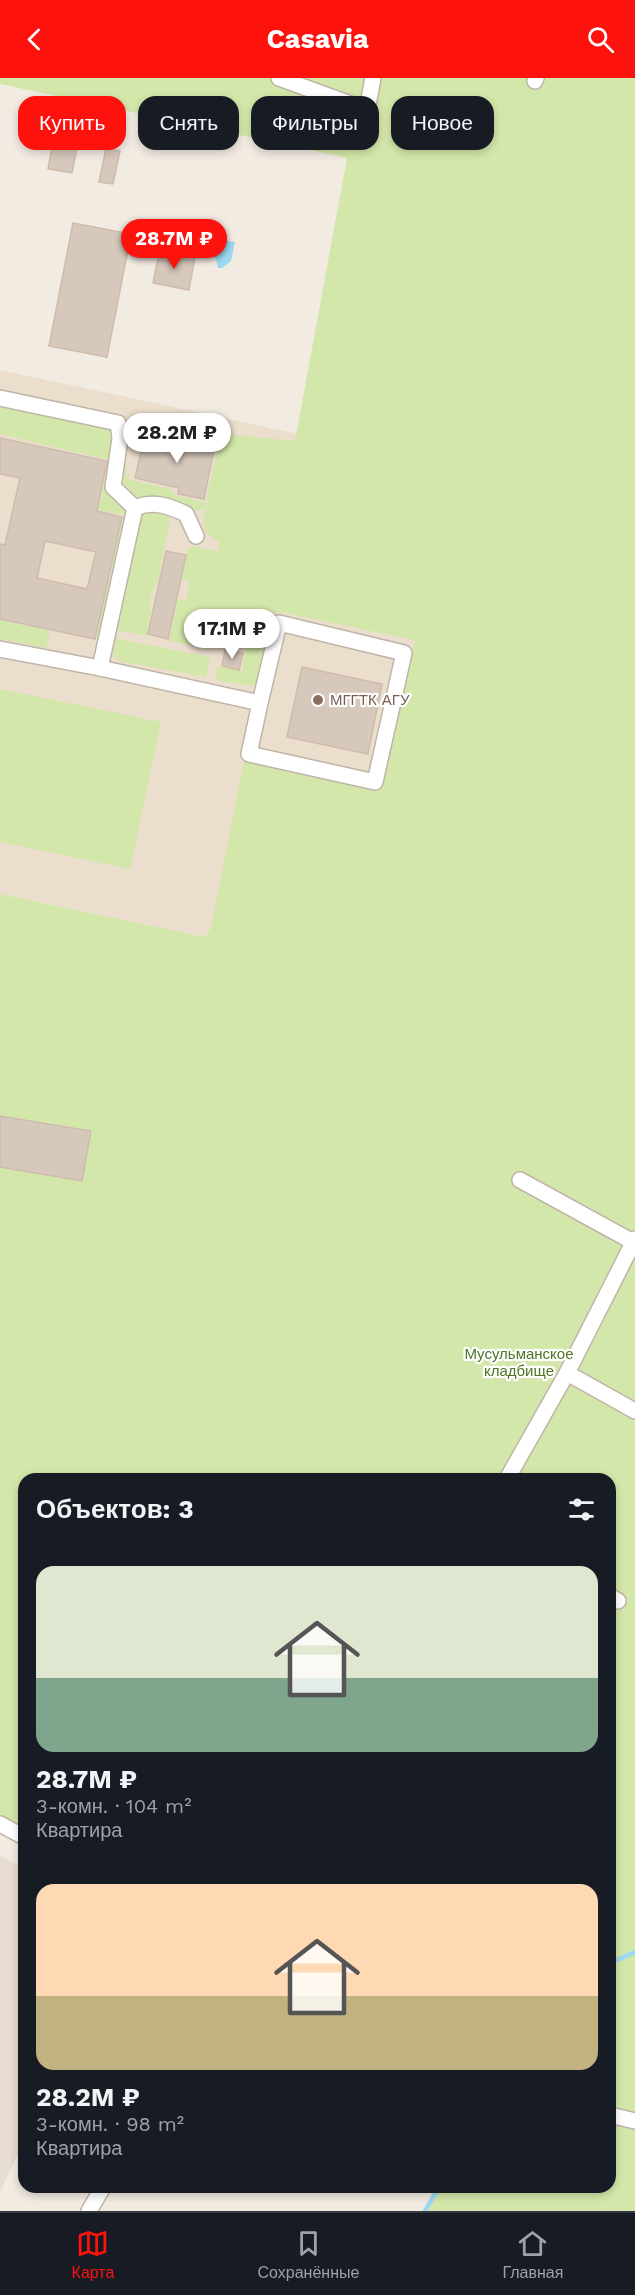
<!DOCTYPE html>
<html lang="ru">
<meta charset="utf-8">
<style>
:root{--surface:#171b24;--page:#20242c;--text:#f1f3f6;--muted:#9ea1a6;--line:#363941;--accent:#fd120e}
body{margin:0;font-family:"Work Sans",sans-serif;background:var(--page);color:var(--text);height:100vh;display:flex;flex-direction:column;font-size:22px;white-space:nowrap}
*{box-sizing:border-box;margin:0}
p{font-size:20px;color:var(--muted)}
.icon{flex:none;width:33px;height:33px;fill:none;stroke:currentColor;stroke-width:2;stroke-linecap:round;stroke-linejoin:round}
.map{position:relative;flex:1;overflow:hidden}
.sheet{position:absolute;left:18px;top:1395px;width:598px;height:720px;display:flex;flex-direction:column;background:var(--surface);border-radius:18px;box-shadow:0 3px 9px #0003}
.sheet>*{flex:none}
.guide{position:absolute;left:18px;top:18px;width:600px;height:54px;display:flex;gap:12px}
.price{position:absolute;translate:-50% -51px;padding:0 14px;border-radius:21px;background:#fff;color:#222;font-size:20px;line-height:39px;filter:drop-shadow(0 2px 3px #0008)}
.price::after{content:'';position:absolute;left:50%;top:36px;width:18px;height:14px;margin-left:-9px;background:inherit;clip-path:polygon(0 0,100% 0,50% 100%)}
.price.selected{background:var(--accent);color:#fff}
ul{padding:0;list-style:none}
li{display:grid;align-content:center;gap:12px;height:318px;padding:0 18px}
li span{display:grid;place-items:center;height:186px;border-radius:18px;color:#555}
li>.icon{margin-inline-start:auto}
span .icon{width:108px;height:108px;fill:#fffc;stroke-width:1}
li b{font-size:26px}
h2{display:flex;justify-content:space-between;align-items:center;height:72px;padding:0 18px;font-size:26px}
.pill{padding:0 21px;border-radius:18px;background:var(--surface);box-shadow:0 3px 9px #0003;font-size:21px;line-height:54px}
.pill.selected{background:var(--accent);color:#fff}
header{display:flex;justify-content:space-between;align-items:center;height:78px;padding:0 18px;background:var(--accent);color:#fff;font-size:27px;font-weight:700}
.menu{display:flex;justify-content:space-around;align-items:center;height:84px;border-top:2px solid var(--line);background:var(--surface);font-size:16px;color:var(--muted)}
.menu a{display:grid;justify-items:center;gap:3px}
.menu .selected{color:var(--accent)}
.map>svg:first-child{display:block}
.residential{fill:#e6dcd0}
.education{fill:#ebdecc}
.green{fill:#d4e7aa}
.water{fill:#9cd9f1}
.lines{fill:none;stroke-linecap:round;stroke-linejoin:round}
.stream{stroke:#9cd9f1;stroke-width:4.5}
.building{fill:#d6c8bb;stroke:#cebcab;stroke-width:1.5;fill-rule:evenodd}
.minor-casing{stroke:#c0b4a8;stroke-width:18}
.minor{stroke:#fff;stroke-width:15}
.education-dot{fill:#8d6e63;stroke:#fff;stroke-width:2}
.labels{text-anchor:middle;stroke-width:4.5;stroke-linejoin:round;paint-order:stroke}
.education-label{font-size:15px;fill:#785e54;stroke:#fff;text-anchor:start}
.park-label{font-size:15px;fill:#4e7526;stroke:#fff}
</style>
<header><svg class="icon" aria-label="back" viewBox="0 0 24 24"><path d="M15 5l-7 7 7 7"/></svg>Casavia<svg class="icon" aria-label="search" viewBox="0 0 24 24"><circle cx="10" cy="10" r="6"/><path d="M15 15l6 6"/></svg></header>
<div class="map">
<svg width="635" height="2133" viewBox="0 0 635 2133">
<rect width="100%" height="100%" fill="#f2ebe2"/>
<!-- residential -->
<path class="residential" d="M 0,1778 L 24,1790 L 24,2063 L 0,2114 Z"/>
<!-- education -->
<path class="education" d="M 0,292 L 635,428 L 635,904 L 205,859 L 0,816 Z"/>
<!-- green -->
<g class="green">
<path d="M 0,0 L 635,0 L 635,2133 L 425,2133 L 439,2109 L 610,2109 L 610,1401 L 24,1401 L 24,1759 L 0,1746 L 0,816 L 205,859 L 211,850 L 245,678 L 383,708 L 415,562 L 275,533 L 260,603 L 252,608 L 215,602 L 218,588 L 242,593 L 247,567 L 213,560 L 210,571 L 169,563 L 178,521 L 186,522 L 190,503 L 181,501 L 188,472 L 192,468 L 218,473 L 219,464 L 205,453 L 203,440 L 208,425 L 206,422 L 221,356 L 295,363 L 347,80 L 0,6 Z"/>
<path d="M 0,322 L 116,346 L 115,383 L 127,386 L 125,396 L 131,402 L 171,411 L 175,417 L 207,425 L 205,432 L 195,432 L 132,420 L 132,430 L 117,491 L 111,491 L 123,437 L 45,420 L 47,408 L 101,420 L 109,382 L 0,356 Z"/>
<path d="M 149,431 L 169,436 L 170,440 L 158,502 L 150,520 L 151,534 L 147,558 L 117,552 L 140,440 L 142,435 Z"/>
<path d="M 108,504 L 113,510 L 99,562 L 96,561 Z"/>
<path d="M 0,542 L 50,553 L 46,570 L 0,561 Z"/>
<path d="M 114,560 L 210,579 L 206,599 L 119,583 L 113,577 Z"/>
<path d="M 0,611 L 161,644 L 130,791 L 0,764 Z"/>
</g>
<!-- water -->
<path class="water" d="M 208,155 L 222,162 L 235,164 L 231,183 L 222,190 L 218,190 L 216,181 L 205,168 Z"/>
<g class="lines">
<!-- stream -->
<g class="stream">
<path d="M 610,1885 L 635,1874"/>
<path d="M 425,2133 L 439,2109"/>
</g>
</g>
<!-- building -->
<g class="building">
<path d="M 57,40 L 82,45 L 72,95 L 48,91 Z"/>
<path d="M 106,70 L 120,73 L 113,106 L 99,104 Z"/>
<path d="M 73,145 L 131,156 L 107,279 L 49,268 Z"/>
<path d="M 160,171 L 195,178 L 189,212 L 153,205 Z"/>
<path d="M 145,356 L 189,366 L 191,357 L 216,362 L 204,421 L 178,416 L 179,410 L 135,400 Z"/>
<path d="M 0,360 L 107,383 L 97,433 L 122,439 L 95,561 L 0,541 L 0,466 L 5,467 L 20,400 L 0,396 ZM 45,463 L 96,474 L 87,511 L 37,500 Z"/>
<path d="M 166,473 L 186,477 L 168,561 L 148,556 Z"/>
<path d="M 225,572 L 243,575 L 239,592 L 222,588 Z"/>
<path d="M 302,589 L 382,606 L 368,676 L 287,659 Z"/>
<path d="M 0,1038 L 91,1053 L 82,1103 L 0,1089 Z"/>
</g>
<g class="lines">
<!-- minor casing -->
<g class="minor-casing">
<g id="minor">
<path d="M 279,0 L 367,32 L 373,0"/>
<path d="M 535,3 L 536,0"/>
<path d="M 0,320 L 118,345 L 120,360 L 113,409 L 135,430"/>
<path d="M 0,571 L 100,590 L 260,625 L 249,676 L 375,704 L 404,575 L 279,545 L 260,625"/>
<path d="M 100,590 L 135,430 C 153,422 169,428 186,436 L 196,458"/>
<path d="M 520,1102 L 635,1165"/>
<path d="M 567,1295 L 635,1333"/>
<path d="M 507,1401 L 567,1295 L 635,1161"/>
<path d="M 610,1518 L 618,1523"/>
<path d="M 0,1746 L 24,1759"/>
<path d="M 610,2037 L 635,2043"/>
<path d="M 89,2133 L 103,2109"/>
</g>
</g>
<!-- minor -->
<use href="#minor" class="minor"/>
</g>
<!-- markers -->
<circle class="education-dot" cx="318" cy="622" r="6"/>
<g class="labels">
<!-- education labels -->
<g class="education-label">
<text x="330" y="627">МГГТК АГУ</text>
</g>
<!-- park labels -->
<g class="park-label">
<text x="519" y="1281">Мусульманское<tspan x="519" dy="17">кладбище</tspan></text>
</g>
</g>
</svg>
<b class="price selected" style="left:174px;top:192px">28.7M ₽</b>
<b class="price" style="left:177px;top:386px">28.2M ₽</b>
<b class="price" style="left:232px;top:582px">17.1M ₽</b>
<div class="guide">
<a class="pill selected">Купить</a>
<a class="pill">Снять</a>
<a class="pill">Фильтры</a>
<a class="pill">Новое</a>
</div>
<section class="sheet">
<h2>Объектов: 3<svg class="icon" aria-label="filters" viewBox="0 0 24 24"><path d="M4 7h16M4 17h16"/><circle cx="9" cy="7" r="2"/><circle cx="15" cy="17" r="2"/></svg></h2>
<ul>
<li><span style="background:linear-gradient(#dfe7d0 60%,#7fa58c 0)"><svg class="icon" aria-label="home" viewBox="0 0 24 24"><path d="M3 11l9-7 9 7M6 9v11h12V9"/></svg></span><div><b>28.7M ₽</b><p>3-комн. · 104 m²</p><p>Квартира</p></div></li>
<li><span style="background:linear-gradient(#ffd9b3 60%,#c2b280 0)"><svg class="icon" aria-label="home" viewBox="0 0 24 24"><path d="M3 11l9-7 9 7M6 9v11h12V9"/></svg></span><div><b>28.2M ₽</b><p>3-комн. · 98 m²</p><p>Квартира</p></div></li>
</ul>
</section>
</div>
<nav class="menu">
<a class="selected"><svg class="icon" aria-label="map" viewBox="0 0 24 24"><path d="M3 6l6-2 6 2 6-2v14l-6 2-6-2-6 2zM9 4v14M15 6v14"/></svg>Карта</a>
<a><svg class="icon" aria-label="saved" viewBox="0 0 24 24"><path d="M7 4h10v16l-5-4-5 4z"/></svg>Сохранённые</a>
<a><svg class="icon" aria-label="home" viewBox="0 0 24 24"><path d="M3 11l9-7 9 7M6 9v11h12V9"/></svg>Главная</a>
</nav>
